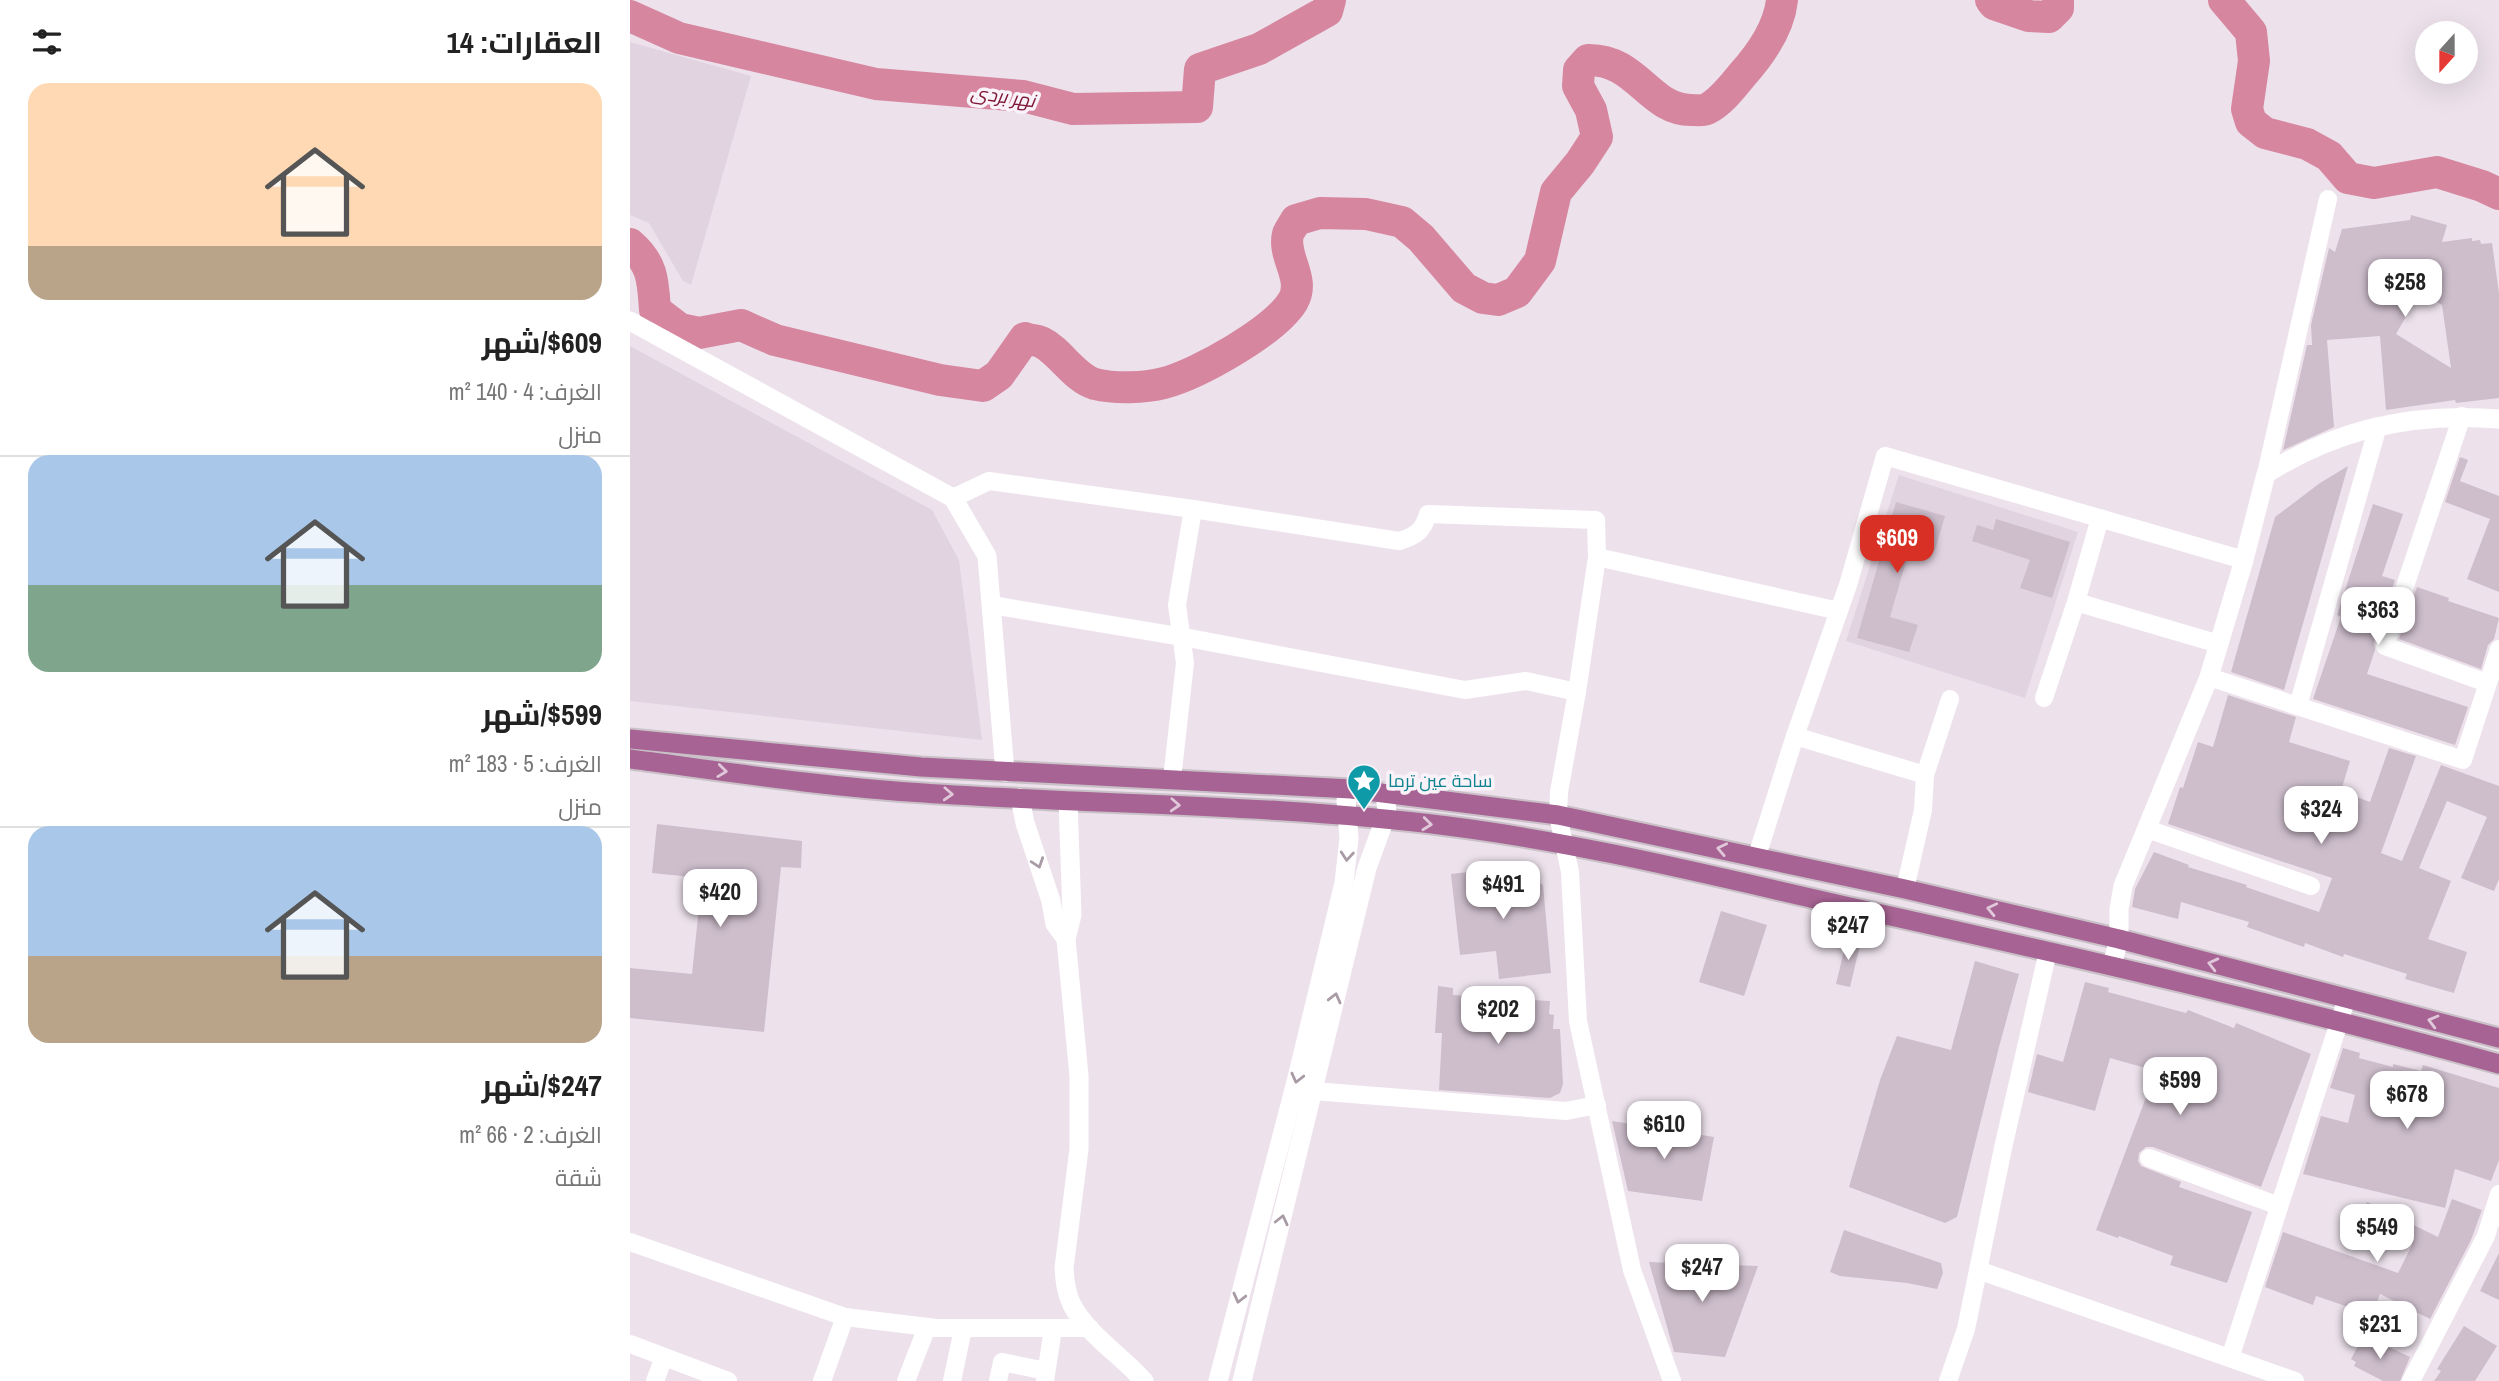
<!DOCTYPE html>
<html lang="ar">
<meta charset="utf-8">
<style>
:root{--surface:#fff;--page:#f2f2f2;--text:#222;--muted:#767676;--line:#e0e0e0;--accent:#d93025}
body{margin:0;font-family:"Archivo Narrow",Cairo,sans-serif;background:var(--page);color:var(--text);direction:rtl;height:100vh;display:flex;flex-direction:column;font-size:26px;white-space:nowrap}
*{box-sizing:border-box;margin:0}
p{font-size:23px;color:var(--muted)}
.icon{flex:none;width:38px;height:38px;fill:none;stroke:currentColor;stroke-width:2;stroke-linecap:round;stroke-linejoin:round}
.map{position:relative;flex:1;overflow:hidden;direction:ltr}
.panel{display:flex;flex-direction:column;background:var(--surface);width:630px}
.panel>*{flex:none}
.needle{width:46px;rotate:201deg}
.buttons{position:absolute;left:1785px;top:21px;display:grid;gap:14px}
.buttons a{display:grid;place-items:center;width:63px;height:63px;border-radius:50%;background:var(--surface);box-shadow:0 7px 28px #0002;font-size:35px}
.price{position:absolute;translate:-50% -60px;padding:0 16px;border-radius:14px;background:#fff;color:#222;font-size:23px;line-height:46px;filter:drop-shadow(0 2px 4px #0008)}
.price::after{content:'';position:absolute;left:50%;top:42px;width:21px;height:16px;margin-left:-10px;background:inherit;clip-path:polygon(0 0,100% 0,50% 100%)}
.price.current{background:var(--accent);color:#fff}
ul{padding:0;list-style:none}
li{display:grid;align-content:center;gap:14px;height:371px;padding:0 28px}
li+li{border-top:2px solid var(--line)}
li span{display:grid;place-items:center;height:217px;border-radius:21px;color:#555}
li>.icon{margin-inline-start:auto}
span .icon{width:126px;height:126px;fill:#fffc;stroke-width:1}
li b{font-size:30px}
h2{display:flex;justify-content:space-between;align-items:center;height:84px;padding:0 28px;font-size:30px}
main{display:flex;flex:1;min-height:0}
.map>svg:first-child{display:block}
.built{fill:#e1d3e0}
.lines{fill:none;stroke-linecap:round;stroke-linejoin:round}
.river{stroke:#d6869f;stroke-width:32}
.building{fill:#cebecc;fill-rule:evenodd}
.primary-casing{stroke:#c9c1c7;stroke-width:23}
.minor{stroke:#fff;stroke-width:18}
.tertiary{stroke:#fff;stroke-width:19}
.primary{stroke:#a66393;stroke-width:19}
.oneway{stroke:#e0c7da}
.oneway2{stroke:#a99ba5}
.labels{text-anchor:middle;stroke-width:7;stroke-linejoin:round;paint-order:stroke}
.culture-label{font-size:18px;fill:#0d838f;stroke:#f9f2f9;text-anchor:start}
.water-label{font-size:19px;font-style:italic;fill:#801635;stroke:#f9f2f9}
</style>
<main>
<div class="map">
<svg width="1869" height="1381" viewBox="0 0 1869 1381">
<rect width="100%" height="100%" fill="#ede2ec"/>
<!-- built -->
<g class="built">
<path d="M 0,42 L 121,76 L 61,285 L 53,281 L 19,223 L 0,215 Z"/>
<path d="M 0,346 L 302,510 L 329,560 L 352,740 L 0,701 Z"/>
<path d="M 1269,475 L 1448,532 L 1395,698 L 1216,641 Z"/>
</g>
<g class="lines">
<!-- river -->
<g class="river">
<path d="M 1361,0 L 1364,4 L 1399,16 L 1419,17 L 1428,8 L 1428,0"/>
<path d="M 1594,0 L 1621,32 L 1624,61 L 1617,109 L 1621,122 L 1635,133 L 1677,144 L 1699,156 L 1718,178 L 1744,183 L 1807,172 L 1852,186 L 1869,194"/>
<path d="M 0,16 L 49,38 L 246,84 L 393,96 L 443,109 L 567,107 L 570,69 L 629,49 L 697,11 L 700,0"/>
<path d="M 0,244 C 23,264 23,281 25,310 L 50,329 L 69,333 L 111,325 L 145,340 L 310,380 L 353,386 L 369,375 L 395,338 C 400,340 406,340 411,342 C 430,351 444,378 465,384 C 486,389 514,388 534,383 C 568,374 645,331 663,301 C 676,278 652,257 658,234 C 660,229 664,224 666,220 L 690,213 L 736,214 L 772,222 L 791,238 L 834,288 L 853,298 L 868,300 L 887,292 L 910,261 L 926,192 L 950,163 L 967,137 L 961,110 L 948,86 L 949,70 L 958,60 C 1007,59 1019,110 1061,110 C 1066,110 1073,111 1077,109 C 1091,102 1102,87 1112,75 C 1130,55 1149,28 1152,0"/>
</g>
</g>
<!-- building -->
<g class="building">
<path d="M 1781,215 L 1817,225 L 1812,242 L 1842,238 L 1842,241 L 1850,240 L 1851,244 L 1862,243 L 1869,293 L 1869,398 L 1826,403 L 1825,400 L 1756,410 L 1750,336 L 1697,340 L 1704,427 L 1653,450 L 1677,345 L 1682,345 L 1681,325 L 1699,248 L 1705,252 L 1712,229 L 1780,220 ZM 1790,292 L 1812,305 L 1821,368 L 1766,334 Z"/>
<path d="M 1830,457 L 1838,460 L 1830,481 L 1869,496 L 1869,592 L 1837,579 L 1860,519 L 1815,502 Z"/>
<path d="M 1718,466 L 1654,690 L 1601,672 L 1645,517 L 1690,483 Z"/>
<path d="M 1266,502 L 1315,516 L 1305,550 L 1281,544 L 1260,617 L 1288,625 L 1279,652 L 1227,638 Z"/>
<path d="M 1743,504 L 1773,514 L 1752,576 L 1765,580 L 1744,642 L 1745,650 L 1737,674 L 1838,707 L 1825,745 L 1683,699 L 1711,617 L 1707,615 Z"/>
<path d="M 1366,519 L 1440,542 L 1422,598 L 1390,588 L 1400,560 L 1342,541 L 1347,525 L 1363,530 Z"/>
<path d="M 1787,587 L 1819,598 L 1818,601 L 1869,618 L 1864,639 L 1858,645 L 1851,669 L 1769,639 Z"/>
<path d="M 1598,695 L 1666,717 L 1659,742 L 1720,761 L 1711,791 L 1740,802 L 1759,748 L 1786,756 L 1751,853 L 1772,861 L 1811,765 L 1869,786 L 1869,879 L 1864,891 L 1831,878 L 1857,817 L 1817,801 L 1789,868 L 1821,881 L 1798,939 L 1837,952 L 1824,993 L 1775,979 L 1777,974 L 1714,954 L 1713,957 L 1675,943 L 1674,947 L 1617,927 L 1619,922 L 1551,902 L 1548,919 L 1502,907 L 1505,889 L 1524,852 L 1559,865 L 1558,867 L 1617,885 L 1616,887 L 1689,912 L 1702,878 L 1538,824 L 1550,787 L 1553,788 L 1568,742 L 1583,747 Z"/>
<path d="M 27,824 L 172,841 L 171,868 L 151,867 L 134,1032 L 0,1018 L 0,968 L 62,974 L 72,878 L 22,873 Z"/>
<path d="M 856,870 L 857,875 L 890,871 L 913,885 L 921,973 L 869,979 L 866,951 L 830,955 L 821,874 Z"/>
<path d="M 1091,911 L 1137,925 L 1114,996 L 1069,982 Z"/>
<path d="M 1217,938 L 1231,941 L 1220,987 L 1206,984 Z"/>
<path d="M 1345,961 L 1389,974 L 1369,1047 L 1327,1217 L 1315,1223 L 1219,1187 L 1250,1080 L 1267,1036 L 1321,1050 Z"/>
<path d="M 1455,982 L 1479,988 L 1478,992 L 1556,1013 L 1558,1010 L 1604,1028 L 1606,1023 L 1681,1054 L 1631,1187 L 1523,1147 L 1516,1147 L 1509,1153 L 1508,1161 L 1511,1166 L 1551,1182 L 1549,1187 L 1622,1212 L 1597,1283 L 1540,1265 L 1543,1256 L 1489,1236 L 1488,1238 L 1466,1230 L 1526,1071 L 1480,1058 L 1465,1111 L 1398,1092 L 1407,1054 L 1433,1062 Z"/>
<path d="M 808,986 L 823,988 L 823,995 L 920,1001 L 919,1014 L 924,1015 L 923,1029 L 930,1029 L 933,1084 L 930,1093 L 920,1098 L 809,1090 L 812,1033 L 805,1033 Z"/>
<path d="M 1713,1048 L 1730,1053 L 1729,1058 L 1763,1067 L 1763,1064 L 1791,1071 L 1793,1065 L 1869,1088 L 1869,1160 L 1861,1181 L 1825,1169 L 1815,1208 L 1673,1174 L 1691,1116 L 1718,1123 L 1725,1095 L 1700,1088 Z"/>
<path d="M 982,1121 L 1084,1137 L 1072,1201 L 998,1191 Z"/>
<path d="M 1822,1199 L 1852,1210 L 1841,1240 L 1800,1319 L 1750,1294 L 1742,1315 L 1686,1296 L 1683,1305 L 1635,1287 L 1653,1232 L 1768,1273 L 1782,1245 L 1729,1227 L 1737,1202 L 1808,1237 Z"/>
<path d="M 1214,1230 L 1311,1263 L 1313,1273 L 1307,1289 L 1277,1283 L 1210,1276 L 1200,1272 Z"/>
<path d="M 1869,1253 L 1869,1300 L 1850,1291 Z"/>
<path d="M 1019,1262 L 1128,1266 L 1095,1357 L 1044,1352 Z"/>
<path d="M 1834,1326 L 1867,1346 L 1845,1381 L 1804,1381 L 1811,1371 L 1807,1369 Z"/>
<path d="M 1738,1337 L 1780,1357 L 1770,1381 L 1753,1381 L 1724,1366 L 1726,1362 L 1721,1359 L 1730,1342 L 1734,1344 Z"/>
</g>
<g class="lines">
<!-- primary casing -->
<g class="primary-casing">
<g id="primary">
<path d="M 0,739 L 291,767 L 721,789 L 928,815 L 1275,889 L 1489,939 L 1869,1038"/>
<path d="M 0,759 C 98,772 195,787 294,793 C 468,805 644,804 818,826 C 960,844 1099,880 1238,911 C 1450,958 1660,1006 1869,1064"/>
</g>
</g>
<!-- minor -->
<g class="minor">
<path d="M 1832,416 L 1755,646 L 1857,683"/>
<path d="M 1636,474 L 1698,199"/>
<path d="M 323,498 L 359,481 L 563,509 L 769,541 C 786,536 793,531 798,514 L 966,520 L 967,557 L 947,692 L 929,792 L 928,815 L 940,872 L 948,1021 L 1002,1270 L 1042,1381"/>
<path d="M 967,557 L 1209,611"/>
<path d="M 1446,602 L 1589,644"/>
<path d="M 362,605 L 553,637 L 835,690 L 896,681 L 947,692"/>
<path d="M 1579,677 L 1833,760 L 1869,649"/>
<path d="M 1414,698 L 1446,602 L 1470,518"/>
<path d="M 1668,706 L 1748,426"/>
<path d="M 1165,736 L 1295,775"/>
<path d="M 542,779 L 555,663 L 547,605 L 563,509"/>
<path d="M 1517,829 L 1681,886"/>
<path d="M 1127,856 L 1165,736 L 1218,585 L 1255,456 L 1614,560"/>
<path d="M 1275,889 L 1293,810 L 1295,775 L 1320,699"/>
<path d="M 683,1091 L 936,1111 L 967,1105"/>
<path d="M 1519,1158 L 1649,1206"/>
<path d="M 0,1242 L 215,1317 L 306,1328 L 460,1328"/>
<path d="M 1348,1270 L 1665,1381"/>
<path d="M 0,1344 L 98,1381"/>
<path d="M 1600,1358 L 1717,998"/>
<path d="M 25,1381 L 34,1357"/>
<path d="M 192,1381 L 215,1317"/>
<path d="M 276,1381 L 297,1327"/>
<path d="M 322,1381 L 333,1329"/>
<path d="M 368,1381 L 372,1362 L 416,1371"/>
<path d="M 415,1381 L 423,1329"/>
<path d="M 1318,1381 L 1336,1329 L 1373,1148 L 1418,951"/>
<path d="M 1781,1381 L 1856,1236 L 1869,1194"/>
</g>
<!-- tertiary -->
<g class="tertiary">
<path d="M 0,321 L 323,498 L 357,556 L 375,772"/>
<path d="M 390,798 L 395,823 L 421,901 L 425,924 L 436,939"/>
<path d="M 438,801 L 442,915 L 436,939 L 449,1076 L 449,1149 L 434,1268 C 435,1281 436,1293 442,1305 C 458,1335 492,1356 514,1381"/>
<path d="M 1482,965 L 1489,939 L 1489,909 L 1493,886 L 1579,677 L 1614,560 L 1636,474 C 1706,429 1786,412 1869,419"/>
<path d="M 588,1381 L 666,1082 L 714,883 L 719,838 L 716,801 L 721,789"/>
<path d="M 612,1381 L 737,868 L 757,813 L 755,792"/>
</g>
<!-- primary -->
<use href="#primary" class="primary"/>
</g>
<!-- one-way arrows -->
<defs><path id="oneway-chevron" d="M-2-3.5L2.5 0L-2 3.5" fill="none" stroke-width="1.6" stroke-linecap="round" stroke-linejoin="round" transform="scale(1.75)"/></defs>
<g class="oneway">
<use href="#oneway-chevron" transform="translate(92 771) rotate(7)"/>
<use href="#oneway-chevron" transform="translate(318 794) rotate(3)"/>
<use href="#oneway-chevron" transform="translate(545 805) rotate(3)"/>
<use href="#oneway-chevron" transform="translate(797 824) rotate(6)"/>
<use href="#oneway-chevron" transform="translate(1092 849) rotate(-168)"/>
<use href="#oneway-chevron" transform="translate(1362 909) rotate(-167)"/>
<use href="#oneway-chevron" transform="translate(1583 964) rotate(-166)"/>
<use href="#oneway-chevron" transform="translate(1803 1021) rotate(-165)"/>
</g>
<g class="oneway2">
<use href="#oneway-chevron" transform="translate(717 856) rotate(95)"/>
<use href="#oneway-chevron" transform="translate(408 863) rotate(71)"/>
<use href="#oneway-chevron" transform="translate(705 998) rotate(-76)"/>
<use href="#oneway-chevron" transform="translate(667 1078) rotate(104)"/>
<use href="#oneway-chevron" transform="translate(652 1220) rotate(-77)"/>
<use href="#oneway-chevron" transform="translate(609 1298) rotate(104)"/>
</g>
<!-- icons -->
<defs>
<g id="sight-pin" transform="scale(1.75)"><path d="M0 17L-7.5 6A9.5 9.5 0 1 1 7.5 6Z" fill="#0f9aa8" stroke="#f9f2f9"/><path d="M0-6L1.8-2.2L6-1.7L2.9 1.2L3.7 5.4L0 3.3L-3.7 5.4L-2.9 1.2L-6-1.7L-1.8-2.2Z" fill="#fff"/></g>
</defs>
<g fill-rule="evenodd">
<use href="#sight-pin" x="734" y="781"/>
</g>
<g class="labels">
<!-- culture labels -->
<g class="culture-label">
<text x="758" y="787">ساحة عين ترما</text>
</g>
<!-- water labels -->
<g class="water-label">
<text transform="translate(373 96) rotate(8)" y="7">نهر بردى</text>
</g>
</g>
</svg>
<div class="buttons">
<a><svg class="needle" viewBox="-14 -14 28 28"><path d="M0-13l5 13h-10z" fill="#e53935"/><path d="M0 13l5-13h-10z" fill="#767676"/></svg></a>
</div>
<b class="price" style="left:1775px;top:319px">$258</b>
<b class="price current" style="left:1267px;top:575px">$609</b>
<b class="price" style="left:1748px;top:647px">$363</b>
<b class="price" style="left:1691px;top:846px">$324</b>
<b class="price" style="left:873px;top:921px">$491</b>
<b class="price" style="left:90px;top:929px">$420</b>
<b class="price" style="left:1218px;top:962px">$247</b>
<b class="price" style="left:868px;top:1046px">$202</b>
<b class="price" style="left:1550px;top:1117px">$599</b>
<b class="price" style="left:1777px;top:1131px">$678</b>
<b class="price" style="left:1034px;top:1161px">$610</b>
<b class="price" style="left:1747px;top:1264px">$549</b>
<b class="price" style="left:1072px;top:1304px">$247</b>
<b class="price" style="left:1750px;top:1361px">$231</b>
</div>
<section class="panel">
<h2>العقارات: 14<svg class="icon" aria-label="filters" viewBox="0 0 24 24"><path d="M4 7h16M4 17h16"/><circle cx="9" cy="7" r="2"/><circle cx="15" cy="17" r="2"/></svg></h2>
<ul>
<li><span style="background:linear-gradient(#ffd9b3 75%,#b9a48a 0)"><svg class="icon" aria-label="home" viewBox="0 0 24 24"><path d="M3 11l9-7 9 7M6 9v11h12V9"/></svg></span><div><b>$609/شهر</b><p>الغرف: 4 · 140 m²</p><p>منزل</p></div></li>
<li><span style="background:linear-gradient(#a9c7e8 60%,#7fa58c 0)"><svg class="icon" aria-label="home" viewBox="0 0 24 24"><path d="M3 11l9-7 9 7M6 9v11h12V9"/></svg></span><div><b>$599/شهر</b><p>الغرف: 5 · 183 m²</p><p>منزل</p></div></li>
<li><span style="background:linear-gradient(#a9c7e8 60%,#b9a48a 0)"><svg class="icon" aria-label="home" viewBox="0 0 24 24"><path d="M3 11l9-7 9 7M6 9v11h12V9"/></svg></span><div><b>$247/شهر</b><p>الغرف: 2 · 66 m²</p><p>شقة</p></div></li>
</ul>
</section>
</main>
